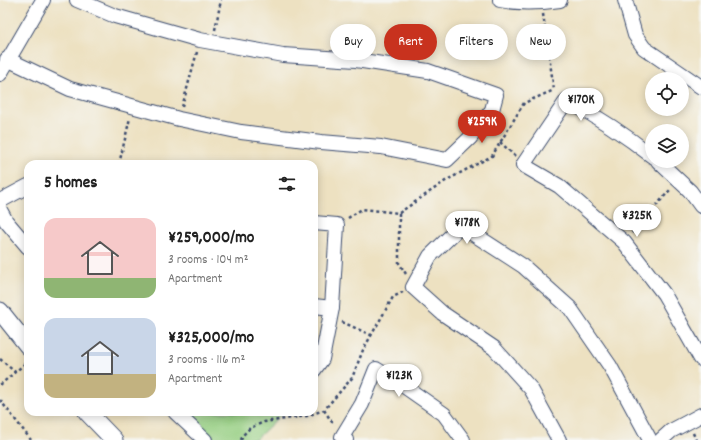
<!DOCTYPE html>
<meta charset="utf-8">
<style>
:root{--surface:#fff;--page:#f6f6f6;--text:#222;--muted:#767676;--accent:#c8321e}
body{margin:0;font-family:Dekko,sans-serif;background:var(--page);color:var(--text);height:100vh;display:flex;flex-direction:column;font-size:15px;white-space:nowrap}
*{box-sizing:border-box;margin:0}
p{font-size:13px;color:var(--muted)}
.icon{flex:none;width:22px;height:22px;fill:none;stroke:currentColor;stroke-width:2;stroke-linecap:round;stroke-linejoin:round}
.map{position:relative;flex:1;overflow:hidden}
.drawer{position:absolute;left:24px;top:160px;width:294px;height:256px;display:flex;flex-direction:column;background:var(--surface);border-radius:12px;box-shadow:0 2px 10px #0003}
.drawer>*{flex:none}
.top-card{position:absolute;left:330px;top:24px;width:311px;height:36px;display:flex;gap:8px}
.buttons{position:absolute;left:645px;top:72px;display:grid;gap:8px}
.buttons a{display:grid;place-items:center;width:44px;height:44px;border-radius:50%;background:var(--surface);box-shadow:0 2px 10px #0003;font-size:20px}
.price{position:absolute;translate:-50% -34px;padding:0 9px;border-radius:14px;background:#fff;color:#222;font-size:13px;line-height:26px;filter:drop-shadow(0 1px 2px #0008)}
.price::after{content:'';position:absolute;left:50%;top:24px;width:12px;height:9px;margin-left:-6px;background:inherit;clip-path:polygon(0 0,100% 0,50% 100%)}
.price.current{background:var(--accent);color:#fff}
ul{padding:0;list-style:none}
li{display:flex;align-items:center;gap:12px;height:100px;padding:0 20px}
li span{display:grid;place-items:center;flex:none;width:112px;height:80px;border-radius:12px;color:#555}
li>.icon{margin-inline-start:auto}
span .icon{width:48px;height:48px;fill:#fffc;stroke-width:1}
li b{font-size:17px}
h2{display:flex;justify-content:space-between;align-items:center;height:48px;padding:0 20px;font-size:17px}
.tag{padding:0 14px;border-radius:18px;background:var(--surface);box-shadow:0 2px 10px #0003;font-size:14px;line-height:36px}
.tag.current{background:var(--accent);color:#fff}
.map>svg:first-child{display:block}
.green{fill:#96cf82;stroke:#587f70}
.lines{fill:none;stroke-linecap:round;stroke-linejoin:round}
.minor-casing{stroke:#3a4a6d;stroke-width:16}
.tertiary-casing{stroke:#3a4a6d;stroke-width:19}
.path{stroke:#3a4a6d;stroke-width:2.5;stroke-dasharray:3 3;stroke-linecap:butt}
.minor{stroke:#fff;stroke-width:14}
.tertiary{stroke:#fff;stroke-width:17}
</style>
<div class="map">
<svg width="701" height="440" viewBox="0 0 701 440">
<rect width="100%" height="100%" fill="#f6f6f2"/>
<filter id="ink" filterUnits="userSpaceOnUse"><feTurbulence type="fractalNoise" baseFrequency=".025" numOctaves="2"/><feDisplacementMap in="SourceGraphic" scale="8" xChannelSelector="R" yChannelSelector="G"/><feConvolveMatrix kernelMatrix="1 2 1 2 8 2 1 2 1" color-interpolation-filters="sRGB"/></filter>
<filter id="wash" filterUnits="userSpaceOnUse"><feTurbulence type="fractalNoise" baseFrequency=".012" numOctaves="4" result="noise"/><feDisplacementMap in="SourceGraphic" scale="16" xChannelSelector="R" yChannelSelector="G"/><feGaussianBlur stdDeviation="0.9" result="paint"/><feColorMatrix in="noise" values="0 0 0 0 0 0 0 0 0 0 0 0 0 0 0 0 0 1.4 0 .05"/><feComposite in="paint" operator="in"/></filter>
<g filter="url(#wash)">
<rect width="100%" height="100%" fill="#ede1c1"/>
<!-- green -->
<path class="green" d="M 178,412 L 284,412 L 255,440 L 209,440 Z"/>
</g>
<g filter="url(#ink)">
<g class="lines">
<!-- minor casing -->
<g class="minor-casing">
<g id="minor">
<path d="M 500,0 C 521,4 539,3 560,0"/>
<path d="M 625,0 L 635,35 L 644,48 L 701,87"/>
<path d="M 7,59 L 70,89 L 179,119 L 241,132 L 321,142 L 381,147 L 447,160 L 470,138 L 492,110 L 496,95 L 428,71 L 356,60 L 283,55 L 200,40 L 115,16 L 77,0"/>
<path d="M 0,74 L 43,0"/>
<path d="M 652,156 C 624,134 598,117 567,100 L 523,165 L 559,186 L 624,242 L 664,294 L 701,359"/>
<path d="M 658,161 L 690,191 L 701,206"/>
<path d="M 0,201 L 28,186"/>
<path d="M 0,210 L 6,221 L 28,247"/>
<path d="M 314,223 L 337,225 L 332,308"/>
<path d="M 314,306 L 332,308 L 322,359 L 314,370"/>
<path d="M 175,412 L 205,440"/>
<path d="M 346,440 L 342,437 L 362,404 L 376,369 L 401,384 L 444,414 L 463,440"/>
<path d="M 559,440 L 531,389 L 494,348 L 442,313 L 413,287 L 430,256 L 461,226 L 523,266 L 570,308 L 610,366 L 650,440"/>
<path d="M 661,440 L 671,431 L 701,415"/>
</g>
</g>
<!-- tertiary casing -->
<g class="tertiary-casing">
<g id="tertiary">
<path d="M 0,311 L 28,346"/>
<path d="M 87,412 L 114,440"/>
</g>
</g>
<!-- path -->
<g class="path">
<path d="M 543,14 L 554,90"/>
<path d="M 215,30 L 221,0"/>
<path d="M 182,107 L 197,52"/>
<path d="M 500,142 L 515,156"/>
<path d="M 119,164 L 130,118"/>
<path d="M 399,213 L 399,263 L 406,274"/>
<path d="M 348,218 L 362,209 L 399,213 L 447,180 L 492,156 L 524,103 L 554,90"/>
<path d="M 632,233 L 670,190"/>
<path d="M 342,322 L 371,335"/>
<path d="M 0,359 L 15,372"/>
<path d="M 0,385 L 28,361"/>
<path d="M 0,400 L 31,440"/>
<path d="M 324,410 L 334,425"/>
<path d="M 693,433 L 696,440"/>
<path d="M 241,440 L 243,435 L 250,428 L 264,422 L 307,416 L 324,410 L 352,378 L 363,350 L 393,297 L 403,292"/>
</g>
<!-- minor -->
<use href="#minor" class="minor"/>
<!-- tertiary -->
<use href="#tertiary" class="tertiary"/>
</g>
</g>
</svg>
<div class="buttons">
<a><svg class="icon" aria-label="locate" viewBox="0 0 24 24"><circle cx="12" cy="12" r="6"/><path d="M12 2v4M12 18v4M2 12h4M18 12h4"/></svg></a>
<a><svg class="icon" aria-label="layers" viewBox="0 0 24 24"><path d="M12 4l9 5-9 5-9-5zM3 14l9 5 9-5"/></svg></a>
</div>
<b class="price" style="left:581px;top:122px">¥170K</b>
<b class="price current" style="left:482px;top:144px">¥259K</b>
<b class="price" style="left:637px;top:238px">¥325K</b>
<b class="price" style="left:467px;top:245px">¥178K</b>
<b class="price" style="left:399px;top:398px">¥123K</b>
<div class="top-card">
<a class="tag">Buy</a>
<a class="tag current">Rent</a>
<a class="tag">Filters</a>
<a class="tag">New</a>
</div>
<section class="drawer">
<h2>5 homes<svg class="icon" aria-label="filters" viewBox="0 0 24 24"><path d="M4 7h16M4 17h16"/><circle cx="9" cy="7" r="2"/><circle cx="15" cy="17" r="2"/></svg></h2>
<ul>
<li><span style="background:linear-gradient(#f6c9c9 75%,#8fb573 0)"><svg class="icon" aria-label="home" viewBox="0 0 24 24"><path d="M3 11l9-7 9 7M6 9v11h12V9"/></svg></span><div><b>¥259,000/mo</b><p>3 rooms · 104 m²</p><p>Apartment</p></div></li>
<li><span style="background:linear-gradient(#c9d6e8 70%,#c2b280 0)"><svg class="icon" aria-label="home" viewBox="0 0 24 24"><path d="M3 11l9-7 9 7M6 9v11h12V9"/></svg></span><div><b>¥325,000/mo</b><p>3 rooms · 116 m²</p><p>Apartment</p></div></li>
</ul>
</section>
</div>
